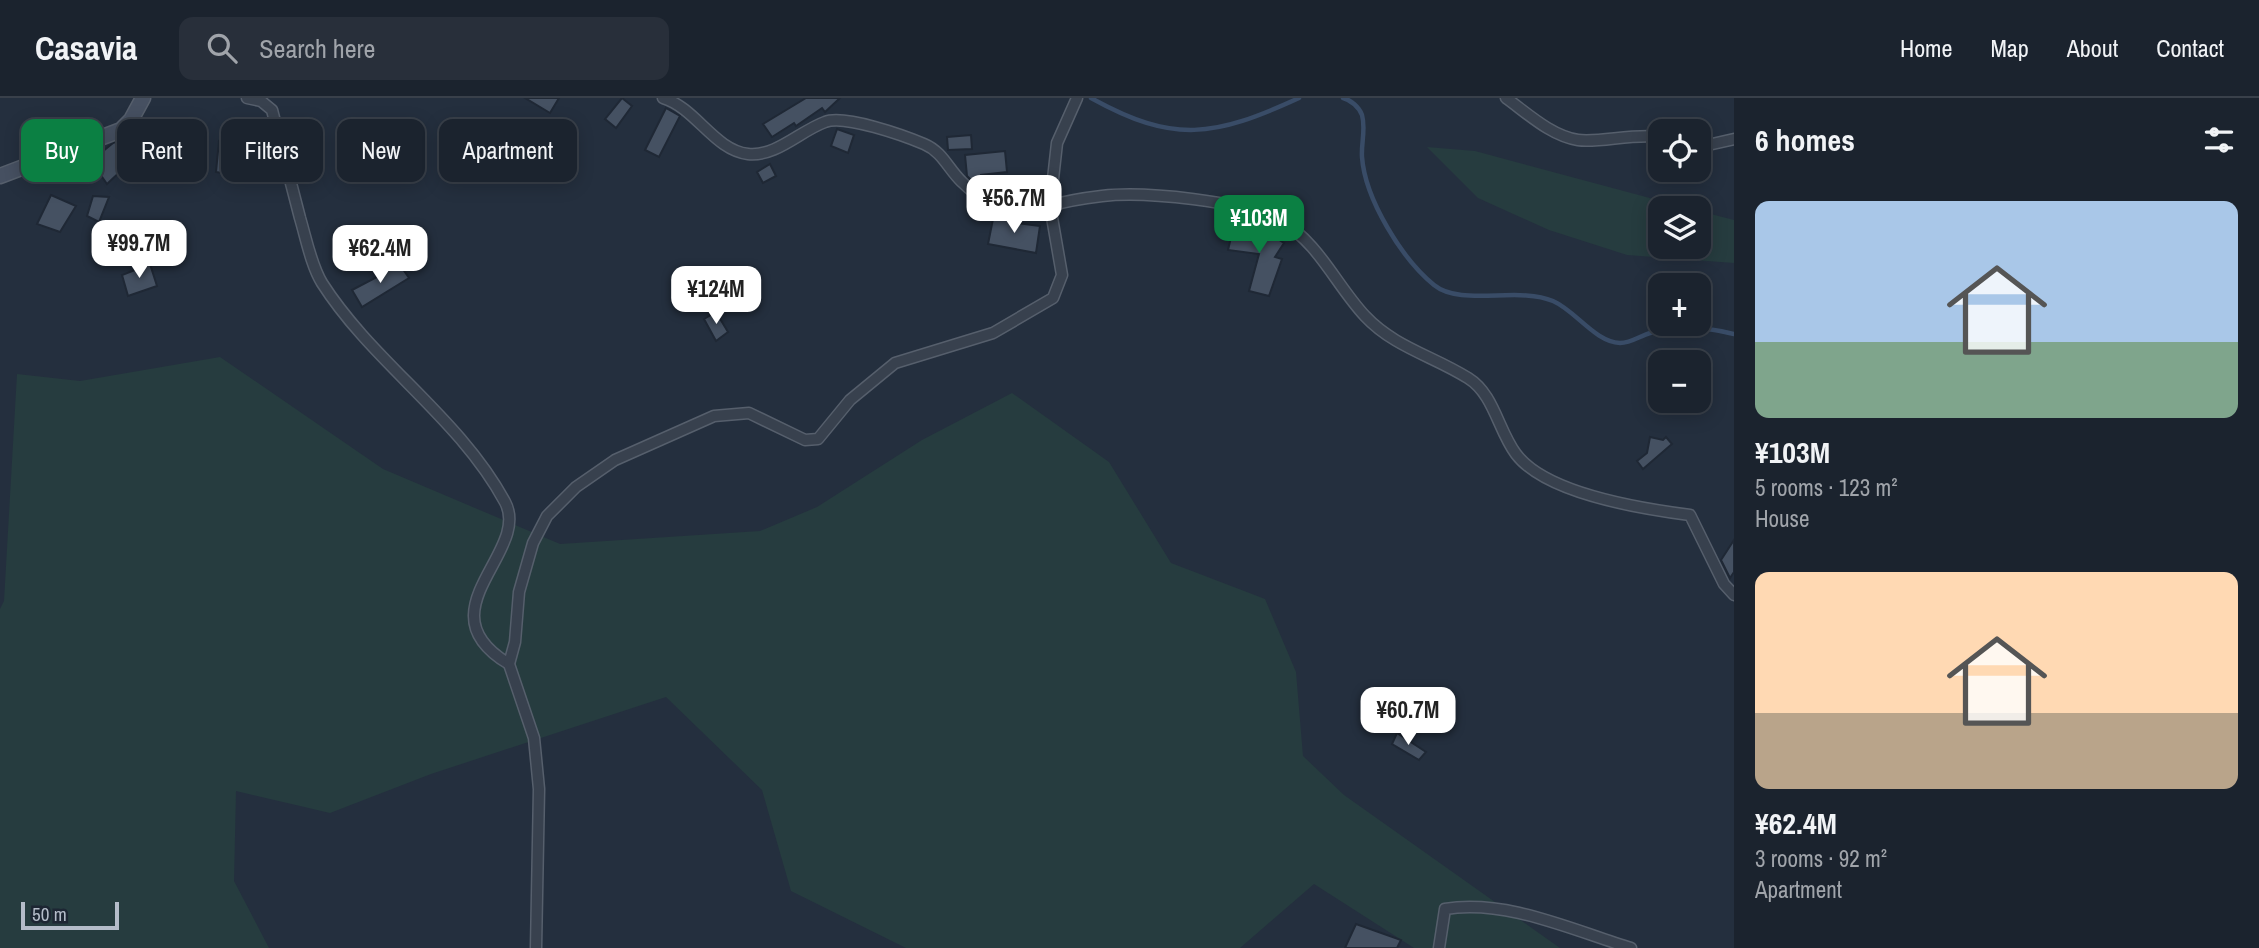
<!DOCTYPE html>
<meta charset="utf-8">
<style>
:root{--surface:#1b232e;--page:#282f3a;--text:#f1f3f6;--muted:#a0a4aa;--line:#39404a;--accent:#0b8043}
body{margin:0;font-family:"Archivo Narrow",sans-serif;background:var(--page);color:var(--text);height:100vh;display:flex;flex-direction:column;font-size:26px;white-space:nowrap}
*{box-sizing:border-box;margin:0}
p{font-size:23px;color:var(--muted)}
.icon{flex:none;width:38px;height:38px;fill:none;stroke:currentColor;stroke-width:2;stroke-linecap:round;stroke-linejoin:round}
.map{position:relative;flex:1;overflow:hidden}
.drawer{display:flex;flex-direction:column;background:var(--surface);width:525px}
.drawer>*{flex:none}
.banner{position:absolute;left:21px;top:21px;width:665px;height:63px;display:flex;gap:14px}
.tools{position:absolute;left:1648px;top:21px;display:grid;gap:14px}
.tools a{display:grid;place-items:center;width:63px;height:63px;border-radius:14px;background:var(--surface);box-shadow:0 4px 18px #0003,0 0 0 2px var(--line);font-size:35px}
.scale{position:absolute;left:21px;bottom:18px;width:98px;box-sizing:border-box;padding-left:7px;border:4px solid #b4bcc9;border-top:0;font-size:19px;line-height:24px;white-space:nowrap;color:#b4bcc9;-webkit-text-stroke:5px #1d2633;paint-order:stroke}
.price{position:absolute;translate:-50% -60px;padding:0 16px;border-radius:14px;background:#fff;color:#222;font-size:23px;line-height:46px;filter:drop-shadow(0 2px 4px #0008)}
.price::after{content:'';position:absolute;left:50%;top:42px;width:21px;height:16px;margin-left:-10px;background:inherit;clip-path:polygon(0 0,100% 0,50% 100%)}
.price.current{background:var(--accent);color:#fff}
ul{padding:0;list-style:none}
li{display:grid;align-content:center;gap:14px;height:371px;padding:0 21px}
li span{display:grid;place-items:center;height:217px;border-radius:14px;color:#555}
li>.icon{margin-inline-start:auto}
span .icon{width:126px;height:126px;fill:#fffc;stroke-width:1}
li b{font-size:30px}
h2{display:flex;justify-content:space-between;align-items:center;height:84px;padding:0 21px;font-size:30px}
.tag{padding:0 24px;border-radius:14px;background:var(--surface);box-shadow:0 4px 18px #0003,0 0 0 2px var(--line);font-size:24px;line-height:63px}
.tag.current{background:var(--accent);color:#fff}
header{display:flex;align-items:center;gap:42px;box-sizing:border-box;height:98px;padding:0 35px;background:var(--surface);border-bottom:2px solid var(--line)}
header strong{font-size:33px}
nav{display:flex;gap:38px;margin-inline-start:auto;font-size:24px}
.search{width:490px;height:63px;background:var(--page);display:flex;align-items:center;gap:18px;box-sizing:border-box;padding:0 24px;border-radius:14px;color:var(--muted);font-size:26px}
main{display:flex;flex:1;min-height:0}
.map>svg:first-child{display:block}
.green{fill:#263c3f}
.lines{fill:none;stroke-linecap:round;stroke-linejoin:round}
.stream{stroke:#394c67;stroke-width:4.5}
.building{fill:#455162;stroke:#1f2835;stroke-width:2}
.street-casing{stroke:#565f6c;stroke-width:13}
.secondary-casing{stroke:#565f6c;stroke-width:17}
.street{stroke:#38414e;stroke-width:10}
.secondary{stroke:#465061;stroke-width:14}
</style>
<header>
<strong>Casavia</strong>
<div class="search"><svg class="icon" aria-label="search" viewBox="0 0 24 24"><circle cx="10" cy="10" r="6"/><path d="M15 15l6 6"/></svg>Search here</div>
<nav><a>Home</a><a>Map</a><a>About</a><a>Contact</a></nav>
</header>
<main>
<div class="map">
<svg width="1734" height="850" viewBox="0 0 1734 850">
<rect width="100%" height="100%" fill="#242f3e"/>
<!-- green -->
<g class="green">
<path d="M 1427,49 L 1475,53 L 1687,110 L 1661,110 L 1661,149 L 1699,149 L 1699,113 L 1734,122 L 1734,165 L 1627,157 L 1549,132 L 1478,100 Z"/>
<path d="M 220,259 L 383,371 L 560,446 L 760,433 L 817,409 L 922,342 L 1012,295 L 1109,364 L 1171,465 L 1265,501 L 1296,574 L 1303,658 L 1344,697 L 1560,850 L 1414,850 L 1314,786 L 1240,850 L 906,850 L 791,793 L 762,692 L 666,599 L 431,676 L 330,715 L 236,693 L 234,783 L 269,850 L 0,850 L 0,511 L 4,503 L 17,276 L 80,283 Z"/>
</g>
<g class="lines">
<!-- stream -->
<g class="stream">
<path d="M 1091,0 C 1174,46 1214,39 1299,0"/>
<path d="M 1343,0 C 1351,2 1359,9 1362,17 C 1366,31 1361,45 1362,59 C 1365,101 1402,161 1434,187 C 1461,209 1518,188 1553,203 C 1576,213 1595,244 1620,245 C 1631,245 1640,238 1650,235 C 1677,226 1707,229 1734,236"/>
</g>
</g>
<!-- building -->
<g class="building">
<path d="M 525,0 L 559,0 L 550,15 Z"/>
<path d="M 622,0 L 632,8 L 616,30 L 605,21 Z"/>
<path d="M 806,0 L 840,0 L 825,14 L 822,10 L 796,28 L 794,25 L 772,39 L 763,26 Z"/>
<path d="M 666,10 L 680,18 L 659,59 L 645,52 Z"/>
<path d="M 837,31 L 854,37 L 848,55 L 831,48 Z"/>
<path d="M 971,37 L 972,51 L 948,52 L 947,39 Z"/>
<path d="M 128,38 L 140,66 L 122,72 L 107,86 L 91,63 L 113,45 Z"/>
<path d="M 219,43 L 242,46 L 240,78 L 216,74 Z"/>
<path d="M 1005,53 L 1007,74 L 981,77 L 981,81 L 971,82 L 967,78 L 965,57 Z"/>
<path d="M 770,66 L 776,78 L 763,85 L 757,74 Z"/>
<path d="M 1024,80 L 1035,88 L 1025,101 L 1012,96 Z"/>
<path d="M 51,97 L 76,108 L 60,134 L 37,126 Z"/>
<path d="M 93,98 L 109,99 L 99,124 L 87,118 Z"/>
<path d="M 994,116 L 1017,125 L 1040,128 L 1036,155 L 988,146 Z"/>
<path d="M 1254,126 L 1284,145 L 1275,159 L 1282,161 L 1269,198 L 1249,193 L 1259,156 L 1228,152 L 1234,127 Z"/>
<path d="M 398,164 L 409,180 L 362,209 L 352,192 L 379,178 Z"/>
<path d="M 150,166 L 157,188 L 128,198 L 122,177 Z"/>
<path d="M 716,214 L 728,234 L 716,243 L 704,221 Z"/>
<path d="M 1650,339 L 1663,342 L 1666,339 L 1672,346 L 1643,371 L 1637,363 L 1647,355 Z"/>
<path d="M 1734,442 L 1734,474 L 1730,480 L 1721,462 Z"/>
<path d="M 1397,635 L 1426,654 L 1419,662 L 1392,646 Z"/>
<path d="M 1356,826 L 1401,842 L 1397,850 L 1345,850 Z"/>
</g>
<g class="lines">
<!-- street casing -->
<g class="street-casing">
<g id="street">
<path d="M 247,0 L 261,3 L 272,12 C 281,48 291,84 300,120 C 306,140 311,167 322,185 C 373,265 459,319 505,404 C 532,454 420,513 509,566"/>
<path d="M 663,0 C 696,10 714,52 748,56 C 776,59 800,33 825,24 C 844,16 905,38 924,46 C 943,54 948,71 962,84 C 977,99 1004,116 1026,116 C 1033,116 1042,110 1049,108 C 1066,103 1085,100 1102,98 C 1144,93 1244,103 1281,123 C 1319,145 1336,187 1365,218 C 1394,249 1433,258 1468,280 C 1494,296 1498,332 1516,356 C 1546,396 1643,411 1690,417 L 1724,486 L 1734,497"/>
<path d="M 1506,0 C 1527,15 1551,38 1578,42 C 1600,45 1633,35 1661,39"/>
<path d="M 1699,49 L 1734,41"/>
<path d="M 536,850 L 539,691 L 534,640 L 509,566 L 515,544 L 519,494 L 533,445 L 547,418 L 576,389 L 615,362 L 714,318 L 749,315 L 805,342 L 818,341 L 850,302 L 895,265 L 993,235 L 1053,200 L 1062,177 L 1050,108 L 1057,45 L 1077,0"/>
<path d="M 1439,850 L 1445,811 C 1507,801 1572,832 1631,850"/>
</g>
</g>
<!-- secondary casing -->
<g class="secondary-casing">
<path id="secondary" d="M 0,78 L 121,32 L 131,22 L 143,0"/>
</g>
<!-- street -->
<use href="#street" class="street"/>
<!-- secondary -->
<use href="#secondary" class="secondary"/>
</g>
</svg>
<div class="tools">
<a><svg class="icon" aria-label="locate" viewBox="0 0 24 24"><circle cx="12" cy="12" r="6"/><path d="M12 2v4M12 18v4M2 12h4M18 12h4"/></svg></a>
<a><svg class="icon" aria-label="layers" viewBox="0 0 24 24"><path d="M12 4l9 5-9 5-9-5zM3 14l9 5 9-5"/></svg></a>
<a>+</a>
<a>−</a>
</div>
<div class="scale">50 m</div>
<b class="price" style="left:1014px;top:137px">¥56.7M</b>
<b class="price current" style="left:1259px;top:157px">¥103M</b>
<b class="price" style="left:139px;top:182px">¥99.7M</b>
<b class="price" style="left:380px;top:187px">¥62.4M</b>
<b class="price" style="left:716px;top:228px">¥124M</b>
<b class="price" style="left:1408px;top:649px">¥60.7M</b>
<div class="banner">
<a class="tag current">Buy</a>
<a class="tag">Rent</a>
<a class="tag">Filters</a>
<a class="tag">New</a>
<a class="tag">Apartment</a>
</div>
</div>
<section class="drawer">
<h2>6 homes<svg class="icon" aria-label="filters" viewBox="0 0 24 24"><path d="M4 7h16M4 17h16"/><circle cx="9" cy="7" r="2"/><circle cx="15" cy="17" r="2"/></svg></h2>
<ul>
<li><span style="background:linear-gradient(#a9c7e8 65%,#7fa58c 0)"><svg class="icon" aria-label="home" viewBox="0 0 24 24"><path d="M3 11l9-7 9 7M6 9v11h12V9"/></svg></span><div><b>¥103M</b><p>5 rooms · 123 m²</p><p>House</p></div></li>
<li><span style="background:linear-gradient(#ffd9b3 65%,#b9a48a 0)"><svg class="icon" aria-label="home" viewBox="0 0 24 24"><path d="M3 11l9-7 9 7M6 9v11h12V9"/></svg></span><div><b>¥62.4M</b><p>3 rooms · 92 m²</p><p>Apartment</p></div></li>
</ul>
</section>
</main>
